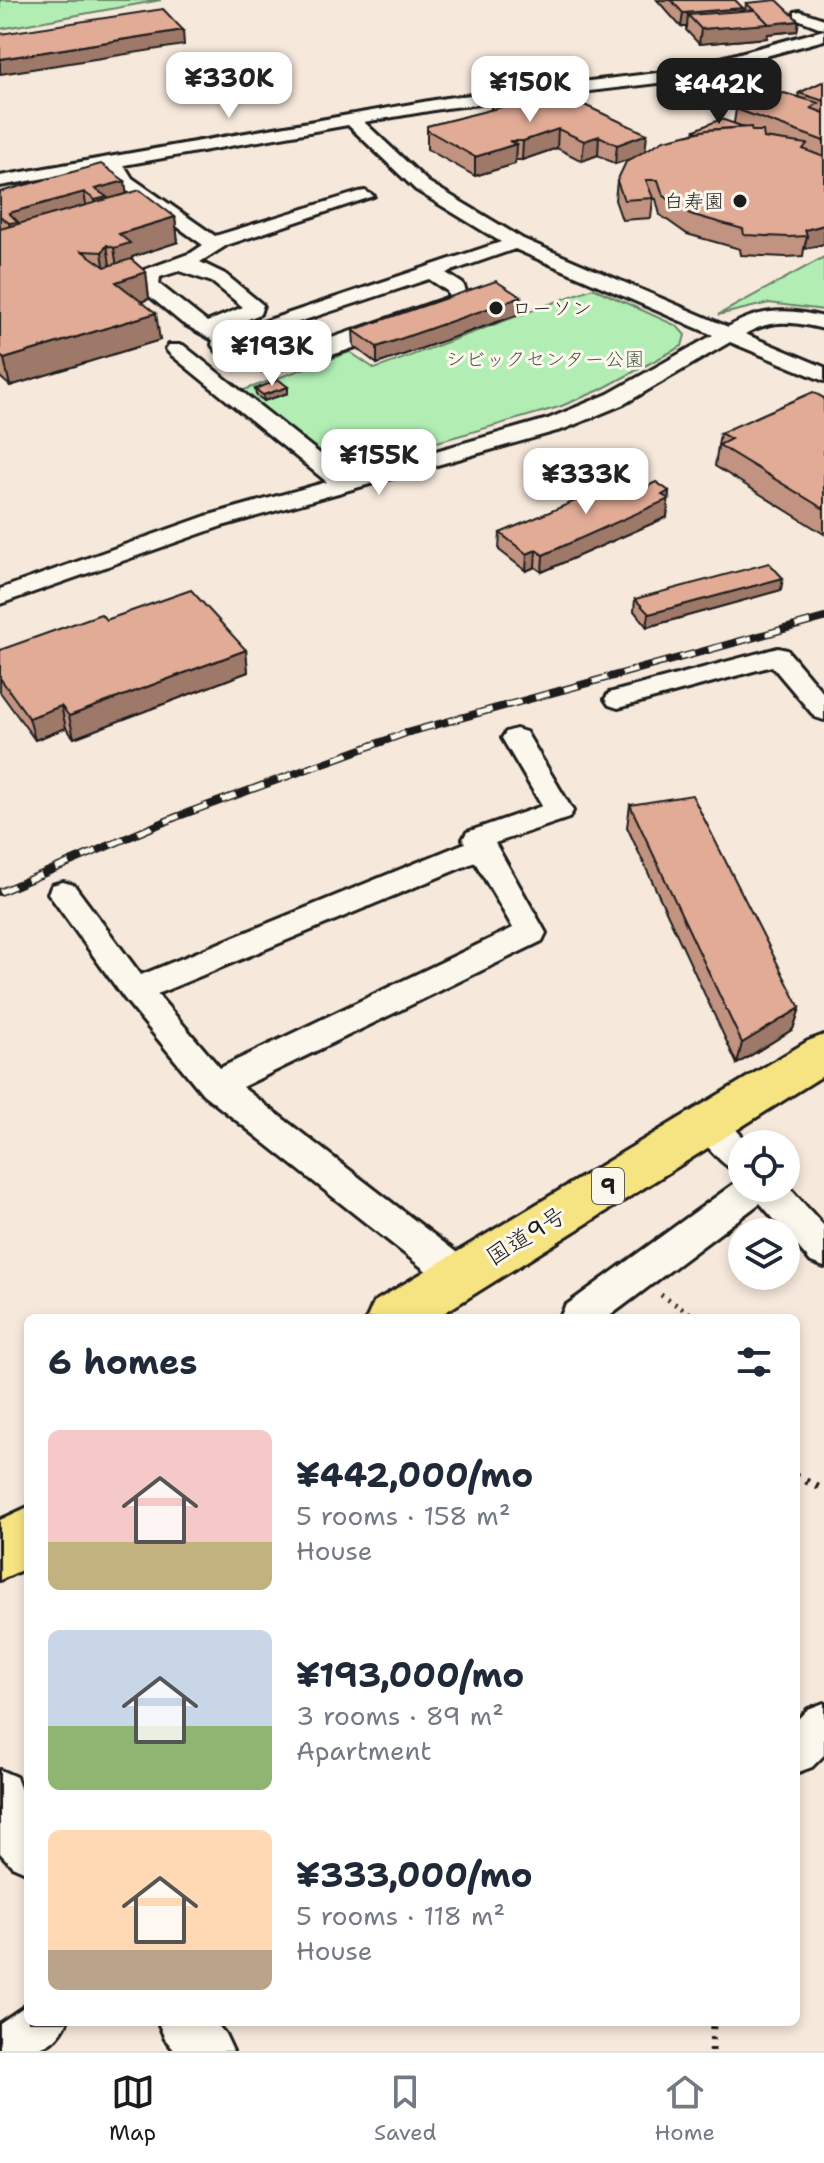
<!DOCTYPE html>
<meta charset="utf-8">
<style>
:root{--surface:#fff;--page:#f2f2f3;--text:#1f2937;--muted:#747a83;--line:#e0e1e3;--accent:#1c1c1c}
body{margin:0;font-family:"Shantell Sans","Klee One",sans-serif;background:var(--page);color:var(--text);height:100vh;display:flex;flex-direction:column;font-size:30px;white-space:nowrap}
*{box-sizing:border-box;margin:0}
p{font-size:26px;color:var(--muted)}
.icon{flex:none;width:44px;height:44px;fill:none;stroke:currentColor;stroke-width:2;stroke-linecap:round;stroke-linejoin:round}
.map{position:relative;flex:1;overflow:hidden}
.sheet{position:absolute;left:24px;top:1314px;width:776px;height:712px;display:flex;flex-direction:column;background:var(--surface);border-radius:12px;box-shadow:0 4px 12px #0003}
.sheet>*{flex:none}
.fabs{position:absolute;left:728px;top:1130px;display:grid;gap:16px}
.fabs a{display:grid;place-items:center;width:72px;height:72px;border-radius:50%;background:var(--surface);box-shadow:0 4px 12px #0003;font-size:40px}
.price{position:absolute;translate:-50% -68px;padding:0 18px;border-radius:16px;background:#fff;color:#222;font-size:26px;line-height:52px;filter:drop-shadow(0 2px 4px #0008)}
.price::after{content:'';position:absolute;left:50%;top:48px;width:24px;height:18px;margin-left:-12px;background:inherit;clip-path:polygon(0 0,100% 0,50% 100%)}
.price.on{background:var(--accent);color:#fff}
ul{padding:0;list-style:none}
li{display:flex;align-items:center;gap:24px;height:200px;padding:0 24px}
li span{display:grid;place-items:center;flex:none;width:224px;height:160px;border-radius:12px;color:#555}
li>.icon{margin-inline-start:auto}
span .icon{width:96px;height:96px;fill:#fffc;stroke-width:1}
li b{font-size:34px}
h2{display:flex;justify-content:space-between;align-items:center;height:96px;padding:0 24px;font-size:34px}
.dock{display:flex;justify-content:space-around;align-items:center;height:112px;border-top:2px solid var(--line);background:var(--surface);font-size:22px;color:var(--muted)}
.dock a{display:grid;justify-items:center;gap:4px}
.dock .on{color:var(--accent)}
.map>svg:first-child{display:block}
.green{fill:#b2eeb4;stroke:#678568;stroke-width:2}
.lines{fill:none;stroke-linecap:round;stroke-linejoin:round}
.minor-casing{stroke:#1c1c1c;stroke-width:6}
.highway-casing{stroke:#1c1c1c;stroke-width:6}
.path-far1{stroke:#1c1c1c;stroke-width:5;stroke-dasharray:2 6;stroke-linecap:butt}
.path{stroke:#1c1c1c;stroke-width:7;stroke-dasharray:3 8;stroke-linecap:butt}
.minor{fill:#fbf7ec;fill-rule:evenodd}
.highway{fill:#f6e381;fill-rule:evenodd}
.rail-casing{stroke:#1c1c1c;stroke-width:8}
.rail{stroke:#fbf7ec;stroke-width:5;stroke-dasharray:15;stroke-linecap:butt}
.wall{fill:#c29381;stroke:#1c1c1c;stroke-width:2}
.shaded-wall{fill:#9e7869;stroke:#1c1c1c;stroke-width:2}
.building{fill:#e1ab96;stroke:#1c1c1c;stroke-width:2}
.poi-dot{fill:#1c1c1c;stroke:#fbf7ec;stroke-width:3}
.labels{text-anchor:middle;stroke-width:6;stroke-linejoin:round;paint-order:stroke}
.far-poi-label{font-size:20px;fill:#1c1c1c;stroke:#fbf7ec;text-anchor:end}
.far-park-label{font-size:20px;fill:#495b4a;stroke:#fbf7ec}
.shield{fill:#fbf7ec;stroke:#5f5e5a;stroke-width:2}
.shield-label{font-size:22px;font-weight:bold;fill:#1c1c1c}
.street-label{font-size:24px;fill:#1c1c1c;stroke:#fbf7ec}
</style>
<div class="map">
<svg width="824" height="2051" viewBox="0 0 824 2051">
<rect width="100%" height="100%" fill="#f6e8db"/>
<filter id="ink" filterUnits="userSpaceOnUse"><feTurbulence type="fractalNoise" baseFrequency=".0125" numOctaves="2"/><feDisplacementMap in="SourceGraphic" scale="16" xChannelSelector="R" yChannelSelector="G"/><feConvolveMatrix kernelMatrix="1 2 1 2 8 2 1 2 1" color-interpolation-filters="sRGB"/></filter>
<g filter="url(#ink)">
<!-- green -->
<g class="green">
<path d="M 0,0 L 161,0 L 0,29 Z"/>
<path d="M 824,257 L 824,310 L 769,303 L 718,315 Z"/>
<path d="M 593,288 L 677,326 L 685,335 L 682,346 L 600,390 L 559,407 L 343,469 L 241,391 L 350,352 L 375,369 Z"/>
</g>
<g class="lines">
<!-- minor casing -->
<g class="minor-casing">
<g id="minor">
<path d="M 800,11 L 824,19 L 824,29 L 795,18 L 795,12 Z"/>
<path d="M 824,30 L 824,40 L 675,81 L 446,108 L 364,122 L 428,182 L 523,239 L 728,327 C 761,308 788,308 824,317 L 824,329 C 794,322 773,318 745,334 L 824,367 L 824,381 L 730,342 L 624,404 L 564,429 L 222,526 L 0,604 L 0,589 L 206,516 L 327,482 L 169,353 L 166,349 L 169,345 L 183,345 L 348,476 L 548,419 L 608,394 L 713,335 L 515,249 L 446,273 L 463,284 L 469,298 L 459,308 C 411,325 305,372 259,370 C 239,369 223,361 212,345 L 213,340 L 182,323 L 142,290 L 139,286 L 144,270 L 191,253 L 203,245 L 119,185 L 108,167 L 0,186 L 0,176 L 446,98 L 674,71 ZM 348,125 L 416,190 L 501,242 L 233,332 L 223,330 L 260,314 L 263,305 L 225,274 L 200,262 L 227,245 L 374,196 L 365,191 L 359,192 L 215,236 L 132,178 L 124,165 ZM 179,271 L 212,282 L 243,307 L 207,322 L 159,284 L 160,277 ZM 429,279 L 447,291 L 449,297 L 283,355 L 252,357 L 232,344 Z"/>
<path d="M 778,648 L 787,650 L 824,694 L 824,720 L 815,717 L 772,666 L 618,708 L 609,705 L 605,699 L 609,693 Z"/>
<path d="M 516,729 L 526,732 L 573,811 L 569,818 L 495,843 L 546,933 L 542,941 L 242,1087 L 474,1266 L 479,1277 L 474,1288 L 461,1293 L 448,1288 L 203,1094 L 124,998 L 48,893 L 52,885 L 63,882 L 74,885 L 141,975 L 465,843 L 463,839 L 467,832 L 542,806 L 502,738 L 506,732 ZM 475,862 L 513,928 L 220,1068 L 157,994 Z"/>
<path d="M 709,1109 L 721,1113 L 749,1144 L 742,1144 L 742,1174 C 722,1167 702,1142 692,1123 L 697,1113 Z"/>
<path d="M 742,1178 L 742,1188 L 786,1188 L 786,1184 L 824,1226 L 824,1267 L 811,1262 L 760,1203 L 607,1318 L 560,1318 L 565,1306 Z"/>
<path d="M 824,1703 L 824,1755 L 812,1767 L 796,1773 L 796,1721 L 808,1709 Z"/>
<path d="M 0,1770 L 16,1777 L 28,1809 L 28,1873 L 12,1866 L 0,1853 Z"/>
<path d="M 28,2004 L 28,2022 L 67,2022 C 53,2051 34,2051 0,2051 L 0,2023 Z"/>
<path d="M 158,2022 L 215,2022 L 225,2034 L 233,2051 L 175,2051 L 165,2039 Z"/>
</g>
</g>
<!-- highway casing -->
<g class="highway-casing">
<g id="highway">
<path d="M 824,1035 L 824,1075 L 436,1318 L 367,1318 L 374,1302 L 808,1041 Z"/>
<path d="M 28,1507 L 28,1567 L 0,1580 L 0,1520 Z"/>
</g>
</g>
<!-- path-far1 -->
<path class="path-far1" d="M 661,1295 L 697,1318"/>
<!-- path -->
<g class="path">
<path d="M 796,1476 L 824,1490"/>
<path d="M 712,2051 L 713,2022"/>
</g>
<!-- minor -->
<use href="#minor" class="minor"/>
<!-- highway -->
<use href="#highway" class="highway"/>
<!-- rail casing -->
<g class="rail-casing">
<path id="rail" d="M 0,892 L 176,817 L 406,733 L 824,618"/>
</g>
<!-- rail -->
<use href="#rail" class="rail"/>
</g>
<!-- wall -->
<g class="wall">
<path d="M 657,0 L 735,0 L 743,11 L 745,11 L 746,3 L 799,21 L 797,31 L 768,34 L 767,38 L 699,44 L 686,30 L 687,27 L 681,27 Z"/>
<path d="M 824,81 L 824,244 L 804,249 L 803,256 L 786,257 L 741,255 L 740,249 L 687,234 L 660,215 L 656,199 L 653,199 L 651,218 L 622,220 L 615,200 L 617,181 L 635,157 L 615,164 L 598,155 L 582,161 L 557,148 L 522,160 L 515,160 L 515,164 L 475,176 L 427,149 L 427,126 L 491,110 L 491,101 L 645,151 L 695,132 L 695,130 L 734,123 L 736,109 L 798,97 L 799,93 Z"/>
<path d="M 125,181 L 126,193 L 175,217 L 178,242 L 132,257 L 132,260 L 146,272 L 149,299 L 141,301 L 160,340 L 10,386 L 0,377 L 0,192 Z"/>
<path d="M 521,297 L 520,314 L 377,364 L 354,346 L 353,330 Z"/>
<path d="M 255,389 L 288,393 L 264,401 L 256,395 Z"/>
<path d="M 824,398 L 824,534 L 715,466 L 720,433 Z"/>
<path d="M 648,486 L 669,491 L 667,517 L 542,572 L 535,567 L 526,571 L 499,550 L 500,533 Z"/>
<path d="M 781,590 L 647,627 L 634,611 L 635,599 Z"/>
<path d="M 106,620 L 246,650 L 248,672 L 74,738 L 66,728 L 35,740 L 0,692 L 0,650 Z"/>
<path d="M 630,805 L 800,1008 L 793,1029 L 737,1064 L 627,827 Z"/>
</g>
<!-- shaded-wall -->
<g class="shaded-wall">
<path d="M 743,8 L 741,22 L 688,15 L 687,27 L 681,27 L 683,13 Z"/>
<path d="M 799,21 L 797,31 L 768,34 L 767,38 L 699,44 L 701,29 Z"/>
<path d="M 183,30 L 184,45 L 0,74 L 0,59 Z"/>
<path d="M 558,129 L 557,148 L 522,160 L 523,141 Z"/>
<path d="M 647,134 L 645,154 L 615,164 L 617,145 Z"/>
<path d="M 599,136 L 598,155 L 582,161 L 584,141 Z"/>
<path d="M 516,144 L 515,164 L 475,176 L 475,157 Z"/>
<path d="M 125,181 L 128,206 L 99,226 L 95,200 L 95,189 Z"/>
<path d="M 84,192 L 88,217 L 14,249 L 9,223 L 9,213 Z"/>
<path d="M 175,217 L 178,242 L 132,257 L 133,269 L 118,274 L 114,248 L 119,234 Z"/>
<path d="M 824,225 L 824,244 L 804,249 L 807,236 L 805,230 Z"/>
<path d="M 107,245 L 111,271 L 106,278 L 102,252 Z"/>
<path d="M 146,272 L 149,299 L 120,309 L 116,282 Z"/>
<path d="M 521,297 L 520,314 L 377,364 L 377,347 Z"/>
<path d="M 156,313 L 160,340 L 10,386 L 4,359 Z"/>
<path d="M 288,387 L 288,393 L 264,401 L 263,395 Z"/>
<path d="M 669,491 L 667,517 L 542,572 L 543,555 Z"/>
<path d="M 536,550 L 535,567 L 526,571 L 527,554 Z"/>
<path d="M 783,578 L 781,590 L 647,627 L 649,614 Z"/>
<path d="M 246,650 L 248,672 L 74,738 L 69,716 Z"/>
<path d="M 61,706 L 66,728 L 35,740 L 29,718 Z"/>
<path d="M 800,1008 L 793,1029 L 737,1064 L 742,1043 Z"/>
</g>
<!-- building -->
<g class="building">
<path d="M 671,0 L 735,0 L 743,8 L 683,13 Z"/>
<path d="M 777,0 L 799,21 L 769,24 L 746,3 Z"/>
<path d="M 163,9 L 183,30 L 0,59 L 0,34 Z"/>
<path d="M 755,10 L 769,24 L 701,29 L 688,15 Z"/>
<path d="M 824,81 L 824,101 L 799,93 Z"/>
<path d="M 554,91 L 647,134 L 617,145 L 599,136 L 584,141 L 558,129 L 523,141 L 509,141 L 516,144 L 475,157 L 427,130 L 427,126 L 502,107 L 491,101 L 514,94 L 526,100 Z"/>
<path d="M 784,93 L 819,103 L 811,108 L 824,113 L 824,141 L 736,109 L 746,104 L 753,106 Z"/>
<path d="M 721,119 L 744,127 L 707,130 L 698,132 L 695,130 Z"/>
<path d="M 751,127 L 752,131 L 763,131 L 764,138 L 807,144 L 803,149 L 824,157 L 824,225 L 805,230 L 807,236 L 789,237 L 744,235 L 743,229 L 690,214 L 663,195 L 658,180 L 646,180 L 653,198 L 624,200 L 617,181 L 626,162 L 664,140 L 707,130 Z"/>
<path d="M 101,164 L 125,181 L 95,189 L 107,197 L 95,200 L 84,192 L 9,213 L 18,222 L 9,223 L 0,216 L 0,192 Z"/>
<path d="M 140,190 L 175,217 L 119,234 L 130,243 L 114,248 L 107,245 L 102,252 L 82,251 L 105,267 L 131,259 L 146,272 L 116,282 L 156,313 L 4,359 L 0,355 L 0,229 Z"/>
<path d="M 496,281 L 521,297 L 377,347 L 353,330 Z"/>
<path d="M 279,380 L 288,387 L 263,395 L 255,389 Z"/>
<path d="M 813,392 L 824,398 L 824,509 L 719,445 L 731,439 L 720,433 Z"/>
<path d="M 634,476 L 648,486 L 656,482 L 669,491 L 662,495 L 669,499 L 543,555 L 536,550 L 527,554 L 500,533 Z"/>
<path d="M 769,563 L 783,578 L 649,614 L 635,599 Z"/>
<path d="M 191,590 L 246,650 L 69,716 L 61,706 L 29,718 L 0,678 L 0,650 L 101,614 L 106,620 Z"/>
<path d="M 692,795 L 800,1008 L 742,1043 L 630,805 Z"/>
</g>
</g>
<!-- markers -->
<g class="poi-dot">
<circle cx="740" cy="201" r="8"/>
<circle cx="496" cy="308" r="8"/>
</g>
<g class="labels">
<!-- far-poi labels -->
<g class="far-poi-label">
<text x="724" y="208">白寿園</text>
<text x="512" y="315" text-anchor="start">ローソン</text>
</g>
<!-- far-park labels -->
<g class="far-park-label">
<text x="545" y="366">シビックセンター公園</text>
</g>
<!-- shield labels -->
<rect class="shield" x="592" y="1168" width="32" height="36" rx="6"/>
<g class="shield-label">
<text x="608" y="1194">9</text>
</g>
<!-- street labels -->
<g class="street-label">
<text transform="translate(526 1236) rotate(-32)" y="8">国道9号</text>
</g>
</g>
</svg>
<div class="fabs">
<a><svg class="icon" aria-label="locate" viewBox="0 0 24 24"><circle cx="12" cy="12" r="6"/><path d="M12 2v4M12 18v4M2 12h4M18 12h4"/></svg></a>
<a><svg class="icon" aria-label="layers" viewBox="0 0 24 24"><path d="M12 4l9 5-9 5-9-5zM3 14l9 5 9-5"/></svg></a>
</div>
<b class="price" style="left:229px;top:120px">¥330K</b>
<b class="price" style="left:530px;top:124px">¥150K</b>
<b class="price on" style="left:719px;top:126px">¥442K</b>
<b class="price" style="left:272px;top:388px">¥193K</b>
<b class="price" style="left:379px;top:497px">¥155K</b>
<b class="price" style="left:586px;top:516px">¥333K</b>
<section class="sheet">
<h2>6 homes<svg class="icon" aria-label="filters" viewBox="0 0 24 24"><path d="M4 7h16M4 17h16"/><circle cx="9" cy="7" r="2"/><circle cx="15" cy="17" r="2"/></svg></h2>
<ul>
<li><span style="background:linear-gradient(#f6c9c9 70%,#c2b280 0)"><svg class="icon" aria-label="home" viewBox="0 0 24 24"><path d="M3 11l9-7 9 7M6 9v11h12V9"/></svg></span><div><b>¥442,000/mo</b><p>5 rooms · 158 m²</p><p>House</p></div></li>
<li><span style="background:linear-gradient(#c9d6e8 60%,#8fb573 0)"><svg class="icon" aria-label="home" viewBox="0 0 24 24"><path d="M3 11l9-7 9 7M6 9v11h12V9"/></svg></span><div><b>¥193,000/mo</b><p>3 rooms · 89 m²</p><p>Apartment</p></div></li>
<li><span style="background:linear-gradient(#ffd9b3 75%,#b9a48a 0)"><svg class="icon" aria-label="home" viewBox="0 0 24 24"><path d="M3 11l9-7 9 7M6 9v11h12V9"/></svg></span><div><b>¥333,000/mo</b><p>5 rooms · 118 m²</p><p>House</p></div></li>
</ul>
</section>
</div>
<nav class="dock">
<a class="on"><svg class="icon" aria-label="map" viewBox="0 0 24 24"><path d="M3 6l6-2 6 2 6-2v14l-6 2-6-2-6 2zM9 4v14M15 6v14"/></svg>Map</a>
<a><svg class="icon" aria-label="saved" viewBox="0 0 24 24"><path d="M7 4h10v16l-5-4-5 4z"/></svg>Saved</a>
<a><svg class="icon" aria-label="home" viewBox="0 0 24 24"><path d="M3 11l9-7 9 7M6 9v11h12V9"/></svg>Home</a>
</nav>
